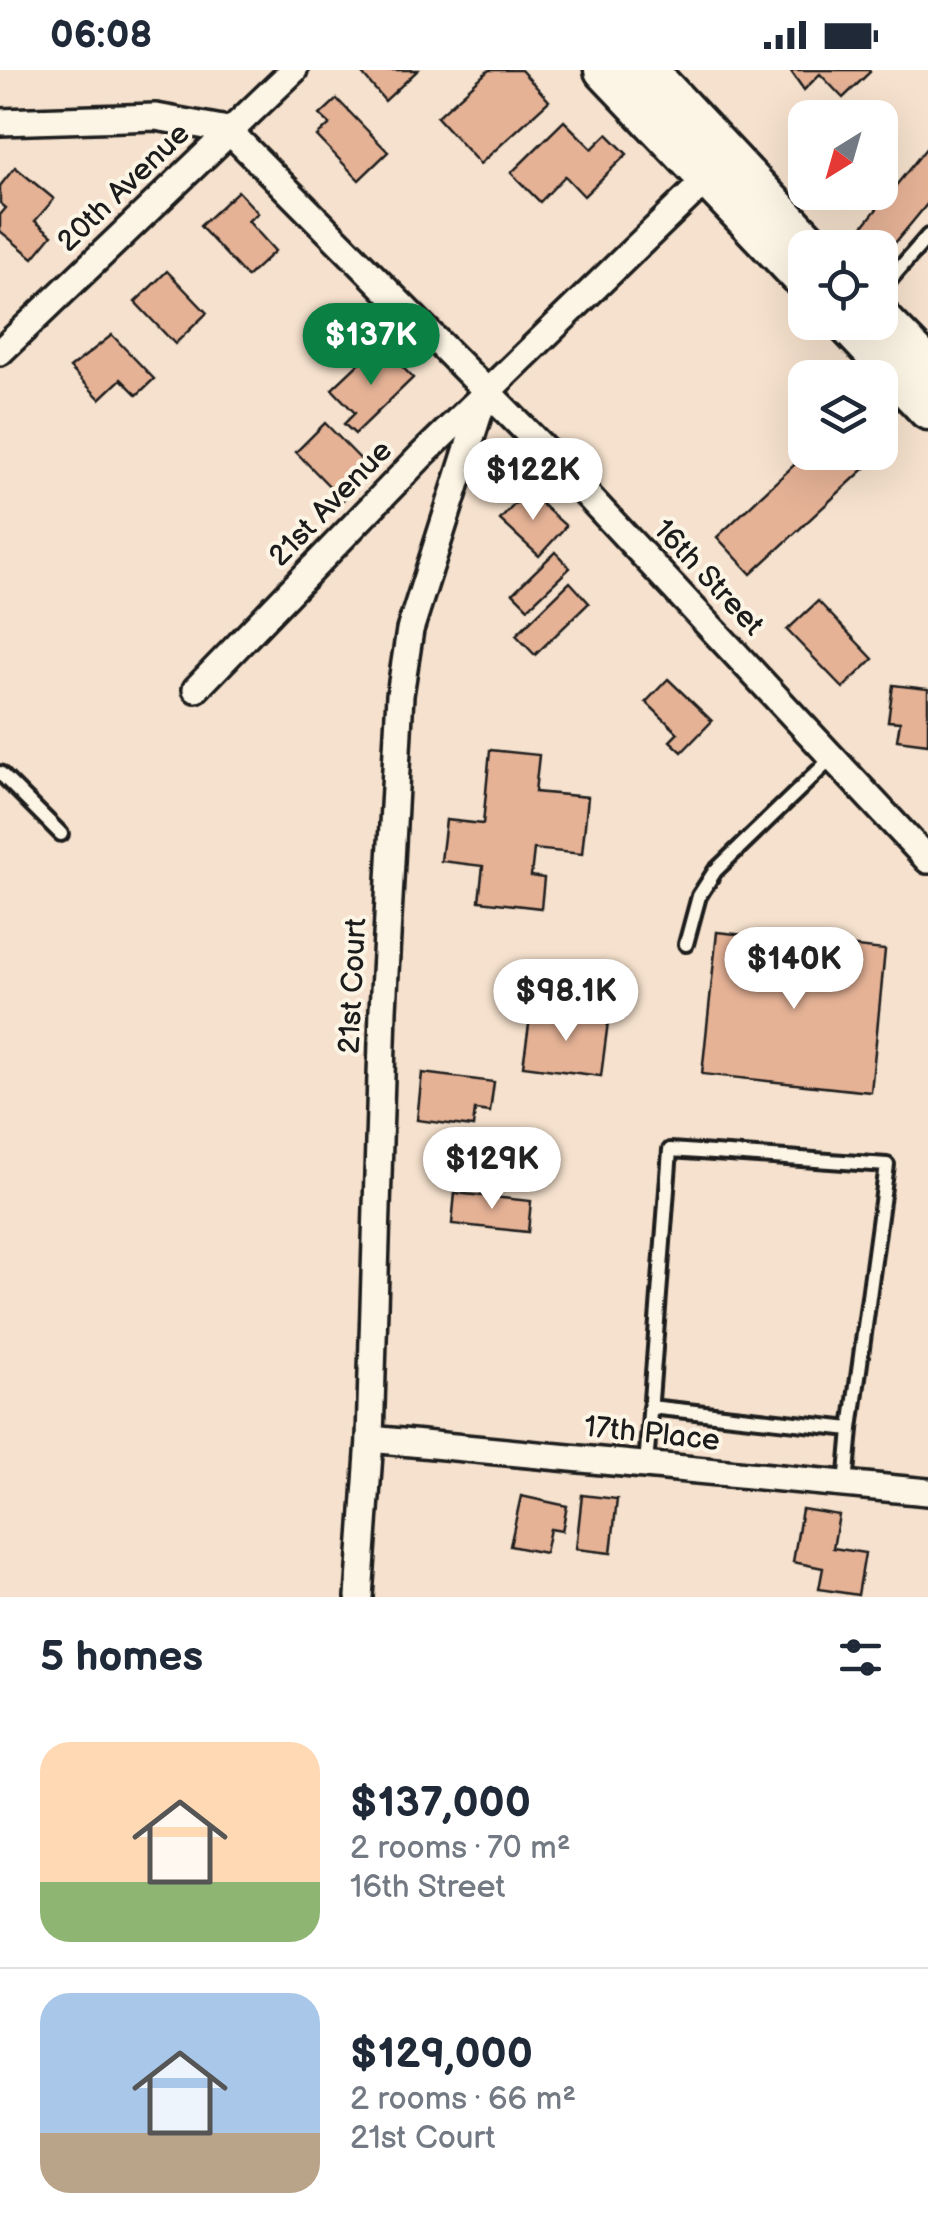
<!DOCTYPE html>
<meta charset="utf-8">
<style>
:root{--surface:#fff;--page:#f6f6f7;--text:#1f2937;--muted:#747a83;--line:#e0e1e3;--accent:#0b8043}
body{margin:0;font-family:"Balsamiq Sans",sans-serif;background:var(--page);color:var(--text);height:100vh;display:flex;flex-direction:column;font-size:38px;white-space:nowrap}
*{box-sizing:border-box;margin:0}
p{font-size:32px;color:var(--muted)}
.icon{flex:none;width:55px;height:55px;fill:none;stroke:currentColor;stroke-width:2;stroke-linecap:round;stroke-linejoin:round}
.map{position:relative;height:1527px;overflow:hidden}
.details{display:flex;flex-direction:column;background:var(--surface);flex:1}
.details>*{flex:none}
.needle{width:65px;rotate:217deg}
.controls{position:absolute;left:788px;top:30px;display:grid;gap:20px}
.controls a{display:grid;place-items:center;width:110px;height:110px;border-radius:20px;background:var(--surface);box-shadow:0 10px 40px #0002;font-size:50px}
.price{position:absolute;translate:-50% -85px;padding:0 22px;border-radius:35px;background:#fff;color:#222;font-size:32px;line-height:65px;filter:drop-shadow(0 2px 5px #0008)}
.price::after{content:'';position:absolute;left:50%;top:60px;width:30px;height:22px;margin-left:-15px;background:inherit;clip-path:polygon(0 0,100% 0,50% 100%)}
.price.on{background:var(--accent);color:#fff}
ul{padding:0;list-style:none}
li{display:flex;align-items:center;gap:30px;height:250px;padding:0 40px}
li+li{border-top:2px solid var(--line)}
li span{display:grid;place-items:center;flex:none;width:280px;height:200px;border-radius:30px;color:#555}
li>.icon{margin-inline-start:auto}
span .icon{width:120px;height:120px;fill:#fffc;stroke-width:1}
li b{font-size:42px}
h2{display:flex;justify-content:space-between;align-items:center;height:120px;padding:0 40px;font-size:42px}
.status{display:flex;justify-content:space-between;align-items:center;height:70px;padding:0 50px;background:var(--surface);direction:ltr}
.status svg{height:28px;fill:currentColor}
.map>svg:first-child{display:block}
.building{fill:#e5b296;stroke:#1c1c1c;stroke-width:2.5}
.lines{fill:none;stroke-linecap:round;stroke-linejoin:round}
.service-casing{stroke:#1c1c1c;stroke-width:20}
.minor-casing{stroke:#1c1c1c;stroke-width:32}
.primary-casing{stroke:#1c1c1c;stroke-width:45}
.service{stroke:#fcf5e5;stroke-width:12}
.minor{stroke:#fcf5e5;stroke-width:25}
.primary{stroke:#fcf5e5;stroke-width:38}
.labels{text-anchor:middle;stroke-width:8;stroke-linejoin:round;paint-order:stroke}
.street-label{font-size:30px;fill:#1c1c1c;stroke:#fcf5e5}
</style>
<div class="status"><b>06:08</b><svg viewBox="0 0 49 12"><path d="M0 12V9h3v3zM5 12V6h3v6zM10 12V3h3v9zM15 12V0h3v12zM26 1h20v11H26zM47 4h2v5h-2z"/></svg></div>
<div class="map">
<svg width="928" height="1527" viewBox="0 0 928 1527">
<rect width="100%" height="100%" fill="#f5e1cd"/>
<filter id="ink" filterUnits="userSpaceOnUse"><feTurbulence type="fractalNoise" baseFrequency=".01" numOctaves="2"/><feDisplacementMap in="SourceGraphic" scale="20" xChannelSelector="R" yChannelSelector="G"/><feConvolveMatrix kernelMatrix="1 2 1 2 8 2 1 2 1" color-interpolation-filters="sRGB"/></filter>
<g filter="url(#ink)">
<!-- building -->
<g class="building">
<path d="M 359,0 L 418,0 L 385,31 Z"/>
<path d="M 489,0 L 521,0 L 549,31 L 480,94 L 437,47 Z"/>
<path d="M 790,0 L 869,0 L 870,2 L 843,28 L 820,4 L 804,20 Z"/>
<path d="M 337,29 L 388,82 L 359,110 L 317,66 L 330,54 L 320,45 Z"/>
<path d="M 564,51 L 592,79 L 607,64 L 627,84 L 584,126 L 565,106 L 540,132 L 511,103 Z"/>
<path d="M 928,76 L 928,133 L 890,179 L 863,156 Z"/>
<path d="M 15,97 L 54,129 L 35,151 L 52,165 L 33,188 L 0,161 L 0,145 L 6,138 L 0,133 L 0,116 Z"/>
<path d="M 238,121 L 258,143 L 248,151 L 275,181 L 247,207 L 200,156 Z"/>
<path d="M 167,201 L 207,243 L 175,274 L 135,232 Z"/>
<path d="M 112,265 L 154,309 L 137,325 L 121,309 L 100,329 L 70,298 Z"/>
<path d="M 371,282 L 381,292 L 389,283 L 413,308 L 355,364 L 344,354 L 355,343 L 332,319 Z"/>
<path d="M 325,353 L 372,401 L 343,430 L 296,382 Z"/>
<path d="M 808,382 L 873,382 L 877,387 L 751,504 L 717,467 Z"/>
<path d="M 527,421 L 566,456 L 539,486 L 500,450 Z"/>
<path d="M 555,482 L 570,498 L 528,538 L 513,523 Z"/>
<path d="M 570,512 L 589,533 L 535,585 L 516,565 Z"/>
<path d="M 818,531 L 873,589 L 843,618 L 787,560 Z"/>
<path d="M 668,609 L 712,651 L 682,682 L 670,671 L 678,663 L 646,632 Z"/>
<path d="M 893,615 L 928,619 L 928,674 L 897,670 L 900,652 L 888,651 Z"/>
<path d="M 490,680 L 539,685 L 535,722 L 588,727 L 582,784 L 534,779 L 531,806 L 544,808 L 541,838 L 479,831 L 483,796 L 441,791 L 446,750 L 483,754 Z"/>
<path d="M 717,862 L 885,880 L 871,1022 L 702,1004 Z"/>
<path d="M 531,941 L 608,952 L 601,1006 L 523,996 Z"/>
<path d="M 422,1003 L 494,1012 L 490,1042 L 475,1040 L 473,1057 L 417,1050 Z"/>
<path d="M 455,1123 L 531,1131 L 528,1162 L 452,1154 Z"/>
<path d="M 582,1425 L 617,1429 L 611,1483 L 576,1479 Z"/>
<path d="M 521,1426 L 567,1436 L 562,1461 L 550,1459 L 545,1483 L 510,1476 Z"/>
<path d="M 802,1439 L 839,1445 L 833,1478 L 865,1483 L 858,1525 L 819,1519 L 823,1498 L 793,1492 Z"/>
</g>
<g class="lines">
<!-- service casing -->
<g class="service-casing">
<g id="service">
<path d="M 880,221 L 928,166"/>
<path d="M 0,703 L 61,764"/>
<path d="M 686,874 L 699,826 L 715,801 L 834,686"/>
<path d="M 646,1396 L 670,1080 L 887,1095 L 851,1359 L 650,1337"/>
<path d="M 846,1415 L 851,1359"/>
</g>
</g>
<!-- minor casing -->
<g class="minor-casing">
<g id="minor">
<path d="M 0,52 L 156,47 L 228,60 L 546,381 L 928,790"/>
<path d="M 0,282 L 294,0"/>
<path d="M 196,619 L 421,386 L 716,100"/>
<path d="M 370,1369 L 928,1422"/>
<path d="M 359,1527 L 370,1369 L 383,940 L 400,625 L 410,560 L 486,321"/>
</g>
</g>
<!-- primary casing -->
<g class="primary-casing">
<g id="primary">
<path d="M 604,0 L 805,211"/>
<path d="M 647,0 L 814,178"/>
<path d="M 880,248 L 928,297"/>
<path d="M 845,252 L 928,340"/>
</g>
</g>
<!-- service -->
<use href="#service" class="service"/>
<!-- minor -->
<use href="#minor" class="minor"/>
<!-- primary -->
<use href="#primary" class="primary"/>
</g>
</g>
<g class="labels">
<!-- street labels -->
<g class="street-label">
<text transform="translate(123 117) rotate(-44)" y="10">20th Avenue</text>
<text transform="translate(330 433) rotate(-46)" y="10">21st Avenue</text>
<text transform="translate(709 507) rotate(47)" y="10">16th Street</text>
<text transform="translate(352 916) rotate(-87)" y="10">21st Court</text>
<text transform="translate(652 1363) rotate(6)" y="10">17th Place</text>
</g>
</g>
</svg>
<div class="controls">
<a><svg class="needle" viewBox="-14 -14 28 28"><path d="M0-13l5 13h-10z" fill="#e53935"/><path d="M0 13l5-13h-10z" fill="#747a83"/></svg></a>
<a><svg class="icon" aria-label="locate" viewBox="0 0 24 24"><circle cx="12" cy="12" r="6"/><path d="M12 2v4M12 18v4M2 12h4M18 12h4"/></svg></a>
<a><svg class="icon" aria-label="layers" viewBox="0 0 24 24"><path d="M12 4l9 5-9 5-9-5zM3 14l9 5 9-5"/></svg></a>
</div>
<b class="price on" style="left:371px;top:318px">$137K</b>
<b class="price" style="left:533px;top:453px">$122K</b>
<b class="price" style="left:794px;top:942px">$140K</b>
<b class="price" style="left:566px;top:974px">$98.1K</b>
<b class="price" style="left:492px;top:1142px">$129K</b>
</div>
<section class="details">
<h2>5 homes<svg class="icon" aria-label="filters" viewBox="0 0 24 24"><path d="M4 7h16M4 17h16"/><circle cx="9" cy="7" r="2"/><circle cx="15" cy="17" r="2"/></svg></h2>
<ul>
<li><span style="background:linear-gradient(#ffd9b3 70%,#8fb573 0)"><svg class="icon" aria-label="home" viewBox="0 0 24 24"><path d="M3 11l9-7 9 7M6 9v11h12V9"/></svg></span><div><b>$137,000</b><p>2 rooms · 70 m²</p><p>16th Street</p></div></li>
<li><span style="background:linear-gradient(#a9c7e8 70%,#b9a48a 0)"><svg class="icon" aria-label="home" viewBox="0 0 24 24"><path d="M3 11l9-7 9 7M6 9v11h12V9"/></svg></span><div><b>$129,000</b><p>2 rooms · 66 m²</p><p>21st Court</p></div></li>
</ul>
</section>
